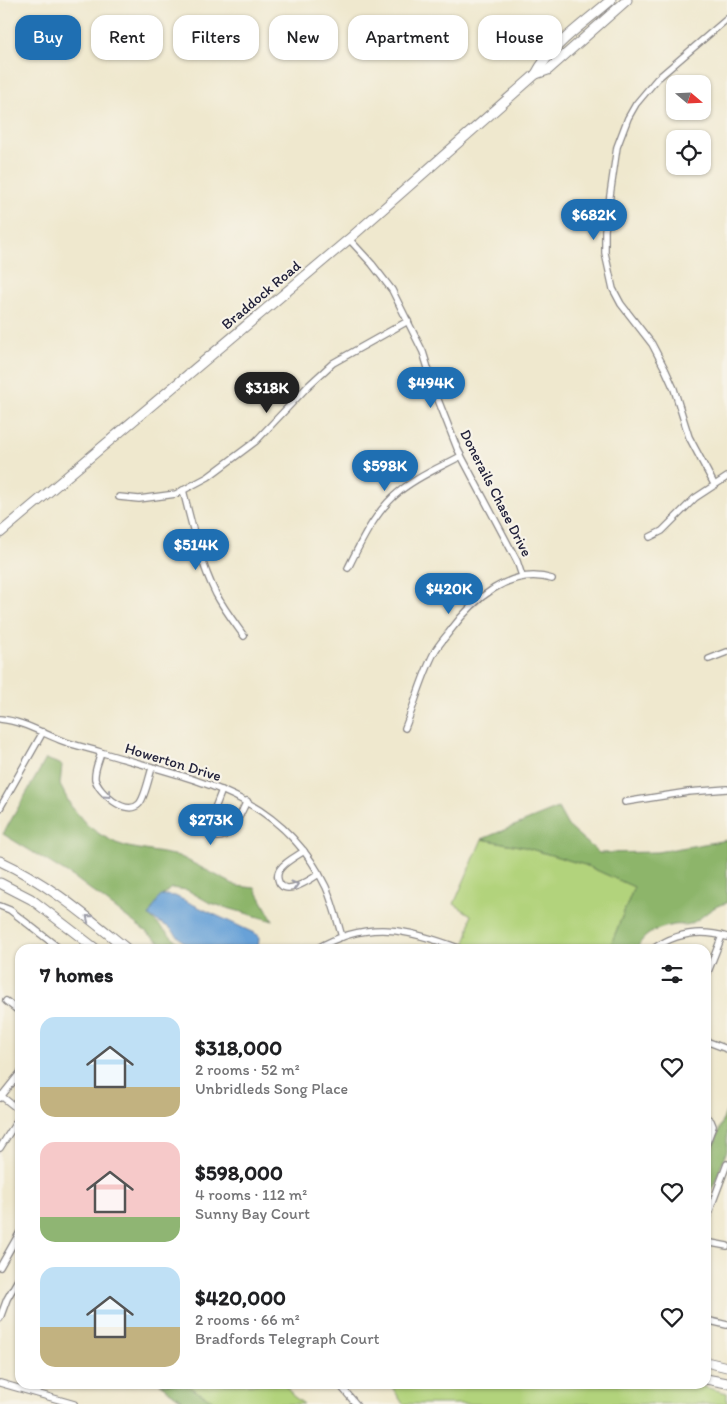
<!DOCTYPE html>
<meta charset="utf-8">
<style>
:root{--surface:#fff;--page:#f2f2f2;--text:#202124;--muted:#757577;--accent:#1f6fb2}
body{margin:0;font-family:Itim,sans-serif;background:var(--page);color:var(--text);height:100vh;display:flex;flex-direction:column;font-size:19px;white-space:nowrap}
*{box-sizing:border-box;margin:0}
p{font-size:16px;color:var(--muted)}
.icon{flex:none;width:28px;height:28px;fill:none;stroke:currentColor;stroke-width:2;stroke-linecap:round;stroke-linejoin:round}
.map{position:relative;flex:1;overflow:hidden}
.drawer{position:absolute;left:15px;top:944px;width:696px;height:445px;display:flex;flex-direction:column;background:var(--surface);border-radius:15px;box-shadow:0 1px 4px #0004}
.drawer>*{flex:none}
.top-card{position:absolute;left:15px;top:15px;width:698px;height:45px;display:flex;gap:10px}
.needle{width:32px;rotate:109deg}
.buttons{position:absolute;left:666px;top:75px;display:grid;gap:10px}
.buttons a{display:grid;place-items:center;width:45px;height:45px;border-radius:10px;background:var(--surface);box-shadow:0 1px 4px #0004;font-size:25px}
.price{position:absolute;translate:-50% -42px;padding:0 11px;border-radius:18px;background:var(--accent);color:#fff;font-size:16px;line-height:32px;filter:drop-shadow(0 1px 2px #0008)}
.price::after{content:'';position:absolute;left:50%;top:30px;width:15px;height:11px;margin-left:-8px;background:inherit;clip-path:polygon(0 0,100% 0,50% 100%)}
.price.current{background:#222;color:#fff}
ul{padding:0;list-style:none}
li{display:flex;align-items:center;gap:15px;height:125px;padding:0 25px}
li span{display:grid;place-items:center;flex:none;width:140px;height:100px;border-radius:15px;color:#555}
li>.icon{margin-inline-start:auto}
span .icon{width:60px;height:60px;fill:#fffc;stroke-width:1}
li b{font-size:21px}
h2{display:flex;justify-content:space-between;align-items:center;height:60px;padding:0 25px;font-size:21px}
.tag{padding:0 18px;border-radius:15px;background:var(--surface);box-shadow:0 1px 4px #0004;font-size:18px;line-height:45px}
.tag.current{background:var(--accent);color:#fff}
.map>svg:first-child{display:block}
.green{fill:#b2d37b;stroke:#6a7a5b}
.forest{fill:#8db56b;stroke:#586c53}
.water{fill:#68a1d7;stroke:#456289}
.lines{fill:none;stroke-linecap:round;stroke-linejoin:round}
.street-casing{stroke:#888584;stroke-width:8}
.primary-casing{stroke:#888584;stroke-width:11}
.street{stroke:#fff;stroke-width:5.5}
.primary{stroke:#fff;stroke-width:9}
.oneway{stroke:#9c9ca7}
.labels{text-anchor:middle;stroke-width:4.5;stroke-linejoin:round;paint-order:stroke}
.street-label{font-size:15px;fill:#22223b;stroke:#f7f3e8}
</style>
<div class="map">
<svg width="727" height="1404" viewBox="0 0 727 1404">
<rect width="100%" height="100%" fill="#f7f3e8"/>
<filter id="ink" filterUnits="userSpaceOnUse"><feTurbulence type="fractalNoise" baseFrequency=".02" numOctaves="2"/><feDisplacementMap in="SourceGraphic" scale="10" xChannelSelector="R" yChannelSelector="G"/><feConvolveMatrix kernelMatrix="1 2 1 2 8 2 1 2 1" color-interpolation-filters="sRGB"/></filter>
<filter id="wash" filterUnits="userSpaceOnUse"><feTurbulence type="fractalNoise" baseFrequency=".0096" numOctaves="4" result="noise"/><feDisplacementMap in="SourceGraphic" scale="20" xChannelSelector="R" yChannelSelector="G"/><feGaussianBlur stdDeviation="1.12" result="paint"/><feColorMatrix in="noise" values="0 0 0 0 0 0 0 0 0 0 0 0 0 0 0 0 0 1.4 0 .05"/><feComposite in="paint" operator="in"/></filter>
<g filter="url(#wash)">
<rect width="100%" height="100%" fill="#efe8ce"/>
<!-- green -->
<g class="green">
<path d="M 482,839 L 524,847 L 585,865 L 634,887 L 609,949 L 462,949 L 468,935 L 471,915 L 454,904 Z"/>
<path d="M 160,1384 L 284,1384 L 293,1396 L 304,1404 L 187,1404 Z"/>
<path d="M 390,1384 L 693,1384 L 727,1393 L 727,1404 L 403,1404 Z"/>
</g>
<!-- forest -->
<g class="forest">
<path d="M 46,759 L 62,765 L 60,785 L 71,806 L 87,825 L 101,835 L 116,843 L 128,847 L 179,856 L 237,886 L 255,888 L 273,921 L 210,903 L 187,890 L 171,888 L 163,895 L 150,917 L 185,949 L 169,949 L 75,878 L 3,834 Z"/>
<path d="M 558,808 L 568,826 L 599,853 L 657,852 L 727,840 L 727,903 C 710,906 704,918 690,924 C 685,926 679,924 674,925 C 659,928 643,933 637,949 L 609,949 L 634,887 L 585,865 L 524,847 L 482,839 Z"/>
<path d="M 727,1109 L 727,1150 L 706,1207 L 706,1167 Z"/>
<path d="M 160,1384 L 184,1384 L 219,1404 L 187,1404 Z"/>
</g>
<!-- water -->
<path class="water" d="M 163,895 L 175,896 L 254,933 L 258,935 L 259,939 L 258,949 L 190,949 L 170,928 L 150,917 L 149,915 L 159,898 Z"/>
</g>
<g filter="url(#ink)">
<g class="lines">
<!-- street casing -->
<g class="street-casing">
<g id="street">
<path d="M 349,239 L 372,264 L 392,290 L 423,352 L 437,397 L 457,448 L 517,561 L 522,576"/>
<path d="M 714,484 L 689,437 L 674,389 L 665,369 L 652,344 L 621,304 L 613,289 L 605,253 L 605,230 L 617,147 L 628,118 L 636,104 L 657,79 L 727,19"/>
<path d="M 183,490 C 192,525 200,562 216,594 C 224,609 234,622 244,636"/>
<path d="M 119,497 L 139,499 L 176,494 L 208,477 L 256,441 L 309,385 L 333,363 L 408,321"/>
<path d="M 650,537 L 662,531 L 695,498 L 727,477"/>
<path d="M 348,568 C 362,540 376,510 400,491 C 418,476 441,467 461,456"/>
<path d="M 709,659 L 727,652"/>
<path d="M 0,719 C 22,721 40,732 60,740 C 73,745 87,748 100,752 C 192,780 280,791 326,887 C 333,903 337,920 342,937"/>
<path d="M 405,728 C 415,703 422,676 434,653 C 438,645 445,638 450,631 C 473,600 510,566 552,579"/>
<path d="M 101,753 C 99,761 94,770 95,779 C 98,792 126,817 139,804 C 145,798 149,777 152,768"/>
<path d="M 222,790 L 208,826 L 209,830 L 216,837 C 232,839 240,814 247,801"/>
<path d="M 625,802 L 688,792 L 727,789"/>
<path d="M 0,808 L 43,732"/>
<path d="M 304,851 C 297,856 286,861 281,868 C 278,871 277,876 278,879 C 282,899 310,880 319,874"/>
<path d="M 0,906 L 10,910 L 60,949"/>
<path d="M 316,949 C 368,919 408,929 461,949"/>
<path d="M 653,949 C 676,933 700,929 727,937"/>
<path d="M 706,977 L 722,936"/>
<path d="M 6,1001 L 20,1012"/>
<path d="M 706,1041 L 727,1049"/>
<path d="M 0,1095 L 20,1111"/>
<path d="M 0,1098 L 20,1073"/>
<path d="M 706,1117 L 711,1121 L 713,1126 L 706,1145"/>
<path d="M 0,1148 L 20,1116"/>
<path d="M 706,1225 L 712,1204 L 727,1164"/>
<path d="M 706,1242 L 727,1246"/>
<path d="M 0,1267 L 20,1232"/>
<path d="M 0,1318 L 7,1299 L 20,1276"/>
<path d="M 706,1320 L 727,1325"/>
<path d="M 0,1383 L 74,1404"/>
<path d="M 339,1384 L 356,1404"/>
</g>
</g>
<!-- primary casing -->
<g class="primary-casing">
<g id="primary">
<path d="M 536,74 L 548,70 L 627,0"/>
<path d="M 0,533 L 349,239 L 536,74 C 551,45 587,21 611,0"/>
<path d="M 0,861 C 48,883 86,916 127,949"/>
<path d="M 0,883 L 31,899 L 96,949"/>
<path d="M 706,1362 L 727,1367"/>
<path d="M 706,1379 L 727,1383"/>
</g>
</g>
<!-- street -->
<use href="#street" class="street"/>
<!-- primary -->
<use href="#primary" class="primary"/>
</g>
<!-- one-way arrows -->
<defs><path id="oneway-chevron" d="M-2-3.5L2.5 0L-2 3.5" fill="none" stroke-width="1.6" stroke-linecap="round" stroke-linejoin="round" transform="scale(1.25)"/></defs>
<g class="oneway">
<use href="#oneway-chevron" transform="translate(108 795) rotate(42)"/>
<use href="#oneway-chevron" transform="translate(295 885) rotate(-16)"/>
<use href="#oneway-chevron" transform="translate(89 918) rotate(-141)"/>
</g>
</g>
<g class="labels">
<!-- street labels -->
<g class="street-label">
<text transform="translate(261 295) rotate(-40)" y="5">Braddock Road</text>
<text transform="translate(496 493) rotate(63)" y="5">Donerails Chase Drive</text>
<text transform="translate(173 762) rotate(17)" y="5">Howerton Drive</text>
</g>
</g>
</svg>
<div class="buttons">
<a><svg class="needle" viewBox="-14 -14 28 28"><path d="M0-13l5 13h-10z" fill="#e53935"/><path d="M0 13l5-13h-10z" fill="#757577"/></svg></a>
<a><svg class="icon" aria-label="locate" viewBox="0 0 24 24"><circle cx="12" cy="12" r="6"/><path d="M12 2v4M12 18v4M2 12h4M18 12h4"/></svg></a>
</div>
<b class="price" style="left:594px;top:241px">$682K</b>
<b class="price" style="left:431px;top:409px">$494K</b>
<b class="price current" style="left:267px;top:414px">$318K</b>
<b class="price" style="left:385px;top:492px">$598K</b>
<b class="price" style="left:196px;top:571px">$514K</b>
<b class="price" style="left:449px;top:615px">$420K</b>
<b class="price" style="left:211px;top:846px">$273K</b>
<div class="top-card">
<a class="tag current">Buy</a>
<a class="tag">Rent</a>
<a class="tag">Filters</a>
<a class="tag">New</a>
<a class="tag">Apartment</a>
<a class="tag">House</a>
</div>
<section class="drawer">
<h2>7 homes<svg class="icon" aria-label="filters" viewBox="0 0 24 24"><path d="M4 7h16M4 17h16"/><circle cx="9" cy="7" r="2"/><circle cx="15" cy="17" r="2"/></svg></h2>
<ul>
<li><span style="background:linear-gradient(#bfe0f5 70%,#c2b280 0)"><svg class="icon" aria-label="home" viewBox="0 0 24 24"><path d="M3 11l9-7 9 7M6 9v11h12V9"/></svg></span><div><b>$318,000</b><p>2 rooms · 52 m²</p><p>Unbridleds Song Place</p></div><svg class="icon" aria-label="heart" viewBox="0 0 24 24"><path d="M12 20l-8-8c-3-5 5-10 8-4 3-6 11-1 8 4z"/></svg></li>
<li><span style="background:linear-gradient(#f6c9c9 75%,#8fb573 0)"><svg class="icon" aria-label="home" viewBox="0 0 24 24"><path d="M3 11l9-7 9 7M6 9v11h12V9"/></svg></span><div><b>$598,000</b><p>4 rooms · 112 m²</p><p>Sunny Bay Court</p></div><svg class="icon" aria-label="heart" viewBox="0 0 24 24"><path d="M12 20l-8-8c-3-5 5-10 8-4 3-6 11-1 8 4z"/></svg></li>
<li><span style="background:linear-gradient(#bfe0f5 60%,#c2b280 0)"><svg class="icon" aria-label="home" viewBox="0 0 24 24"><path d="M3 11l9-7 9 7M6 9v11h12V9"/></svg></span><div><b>$420,000</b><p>2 rooms · 66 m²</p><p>Bradfords Telegraph Court</p></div><svg class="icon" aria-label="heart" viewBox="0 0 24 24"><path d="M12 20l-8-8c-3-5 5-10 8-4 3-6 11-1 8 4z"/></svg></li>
</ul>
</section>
</div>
